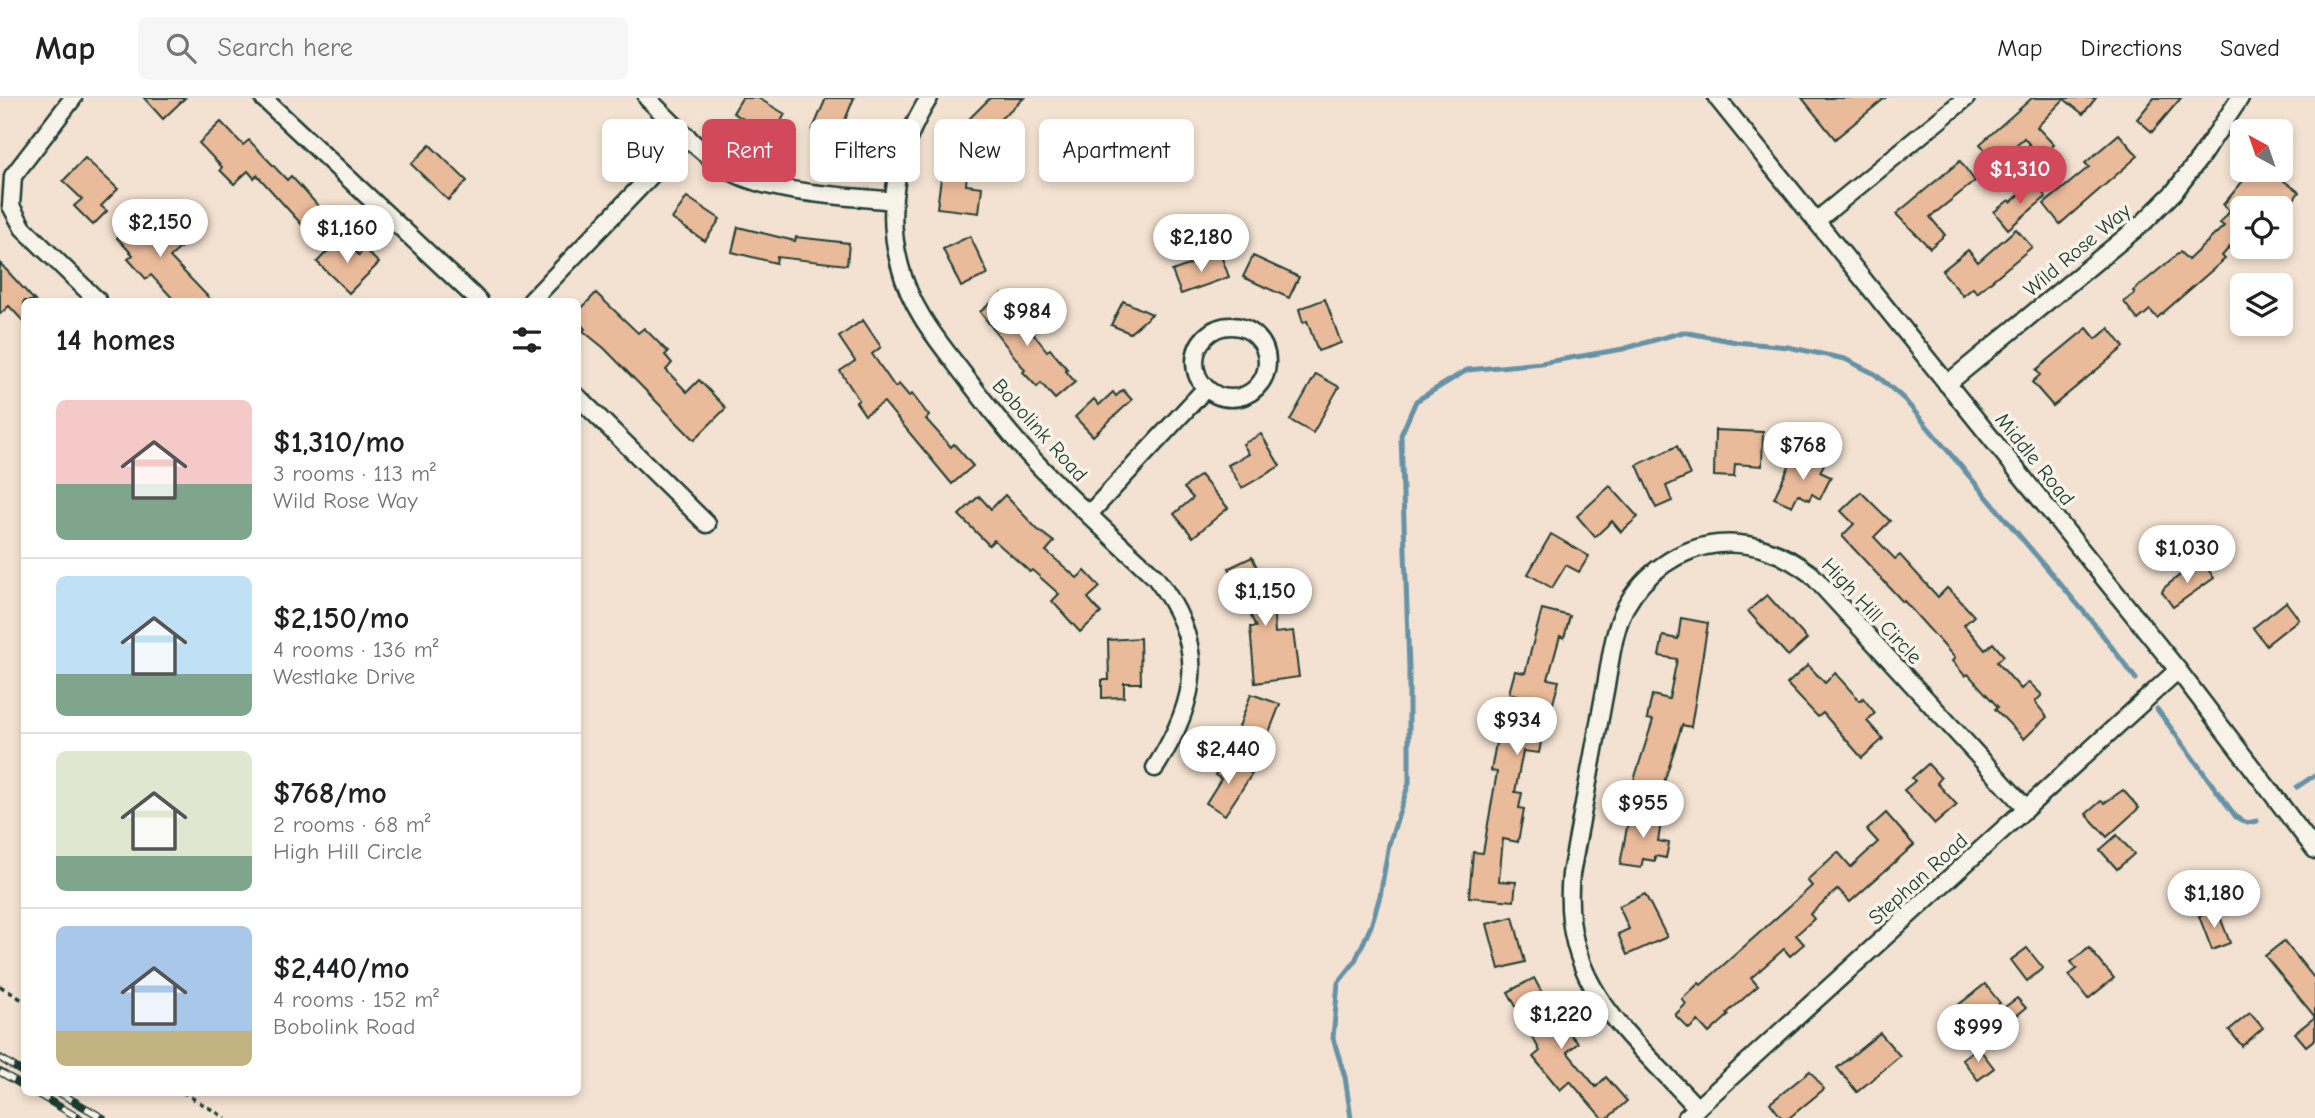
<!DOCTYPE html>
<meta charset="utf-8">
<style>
:root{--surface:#fff;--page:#f6f6f6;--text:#202124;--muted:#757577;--line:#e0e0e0;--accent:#d1495b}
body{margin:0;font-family:"Comic Neue",sans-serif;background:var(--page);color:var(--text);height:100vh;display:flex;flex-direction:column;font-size:26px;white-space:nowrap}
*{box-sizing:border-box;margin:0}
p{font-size:23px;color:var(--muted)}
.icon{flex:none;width:38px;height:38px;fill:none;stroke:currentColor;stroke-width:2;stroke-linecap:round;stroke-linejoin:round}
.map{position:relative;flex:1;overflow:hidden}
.details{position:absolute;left:21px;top:200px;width:560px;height:798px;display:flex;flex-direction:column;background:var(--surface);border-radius:10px;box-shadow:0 4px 10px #0003}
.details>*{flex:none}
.banner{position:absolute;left:602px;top:21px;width:665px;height:63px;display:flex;gap:14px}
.needle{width:46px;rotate:320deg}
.controls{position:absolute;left:2230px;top:21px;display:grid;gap:14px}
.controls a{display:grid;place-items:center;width:63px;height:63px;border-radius:10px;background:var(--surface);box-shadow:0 4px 10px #0003;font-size:35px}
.price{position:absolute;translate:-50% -60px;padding:0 16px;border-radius:24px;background:#fff;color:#222;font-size:23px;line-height:46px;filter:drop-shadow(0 2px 4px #0008)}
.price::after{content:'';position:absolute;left:50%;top:42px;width:21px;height:16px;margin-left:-10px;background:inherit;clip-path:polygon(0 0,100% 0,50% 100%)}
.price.on{background:var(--accent);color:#fff}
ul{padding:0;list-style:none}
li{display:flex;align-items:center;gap:21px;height:175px;padding:0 35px}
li+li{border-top:2px solid var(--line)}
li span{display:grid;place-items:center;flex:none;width:196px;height:140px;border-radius:10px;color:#555}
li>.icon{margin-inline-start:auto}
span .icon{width:84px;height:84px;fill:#fffc;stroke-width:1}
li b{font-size:30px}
h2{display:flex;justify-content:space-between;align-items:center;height:84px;padding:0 35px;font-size:30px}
.chip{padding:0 24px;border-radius:10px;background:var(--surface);box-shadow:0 4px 10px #0003;font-size:24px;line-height:63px}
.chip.on{background:var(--accent);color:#fff}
header{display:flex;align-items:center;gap:42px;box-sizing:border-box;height:98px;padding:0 35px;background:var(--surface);border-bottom:2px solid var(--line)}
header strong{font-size:33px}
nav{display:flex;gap:38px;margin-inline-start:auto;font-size:24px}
.search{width:490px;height:63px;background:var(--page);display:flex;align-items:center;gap:18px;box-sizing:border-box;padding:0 24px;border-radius:10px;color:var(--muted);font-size:26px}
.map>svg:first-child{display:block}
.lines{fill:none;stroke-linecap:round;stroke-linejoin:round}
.stream{stroke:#6692a7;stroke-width:5}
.building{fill:#eabb9a;stroke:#1f3d34;stroke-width:2}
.minor-casing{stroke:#1f3d34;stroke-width:21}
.path{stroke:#1f3d34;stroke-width:3.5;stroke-dasharray:5 5;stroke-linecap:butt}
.minor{stroke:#f7f3e8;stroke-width:16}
.rail-casing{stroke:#1f3d34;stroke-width:8}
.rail{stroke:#f7f3e8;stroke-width:5;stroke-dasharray:16;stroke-linecap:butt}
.labels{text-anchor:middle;stroke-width:7;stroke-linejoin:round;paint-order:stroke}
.street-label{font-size:21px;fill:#1f3d34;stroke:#f7f3e8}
</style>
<header>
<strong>Map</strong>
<div class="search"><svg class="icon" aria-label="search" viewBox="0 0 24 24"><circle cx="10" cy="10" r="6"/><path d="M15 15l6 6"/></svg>Search here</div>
<nav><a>Map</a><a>Directions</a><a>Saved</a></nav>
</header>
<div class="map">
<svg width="2315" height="1020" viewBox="0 0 2315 1020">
<rect width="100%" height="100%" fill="#f3e2d1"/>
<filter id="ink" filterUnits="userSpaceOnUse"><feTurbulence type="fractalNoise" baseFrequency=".0143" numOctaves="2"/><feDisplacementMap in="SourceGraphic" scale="14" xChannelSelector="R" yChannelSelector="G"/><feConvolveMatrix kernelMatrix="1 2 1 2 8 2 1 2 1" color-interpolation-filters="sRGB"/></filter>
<g filter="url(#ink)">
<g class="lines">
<!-- stream -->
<g class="stream">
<path d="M 2157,611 L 2236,719 L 2247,725 L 2257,723"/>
<path d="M 2297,689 L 2315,677"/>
<path d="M 1351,1020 L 1345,979 L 1333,940 L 1338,885 L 1354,865 L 1371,828 L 1380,798 L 1389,746 L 1409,685 L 1409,570 L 1401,337 L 1416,303 L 1467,272 L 1541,265 L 1623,251 L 1683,234 L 1736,244 L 1788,249 L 1845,261 L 1875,276 L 1904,301 L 2095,527 L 2136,581"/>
</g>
</g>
<!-- building -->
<g class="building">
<path d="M 144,0 L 185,0 L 163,21 Z"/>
<path d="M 742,0 L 758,0 L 785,16 L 773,38 L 733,15 Z"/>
<path d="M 826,0 L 854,0 L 843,27 L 858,33 L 851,49 L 812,33 Z"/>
<path d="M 990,0 L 1024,0 L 998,23 L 1011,35 L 993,52 L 982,41 L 970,53 L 955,39 L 966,28 L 964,26 Z"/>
<path d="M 1802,0 L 1885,0 L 1835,41 Z"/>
<path d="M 2032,0 L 2096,0 L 2083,16 L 2064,1 L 2037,29 L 2054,47 L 2040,59 L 2024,40 L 1996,65 L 1980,46 Z"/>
<path d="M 2154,0 L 2181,0 L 2152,34 L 2137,21 Z"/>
<path d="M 221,24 L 243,47 L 249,42 L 287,82 L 291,78 L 322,112 L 304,129 L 257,77 L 254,80 L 248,73 L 234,86 L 220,72 L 222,69 L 199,45 Z"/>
<path d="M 2119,36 L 2138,58 L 2060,126 L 2044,106 L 2089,69 L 2085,65 Z"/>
<path d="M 430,47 L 467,83 L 448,102 L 411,66 Z"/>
<path d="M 85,60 L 118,91 L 101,108 L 107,113 L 93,127 L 74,108 L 82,101 L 63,83 Z"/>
<path d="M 1960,63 L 1975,83 L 1930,119 L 1945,137 L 1930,150 L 1896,116 Z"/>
<path d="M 942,72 L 967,75 L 966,87 L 982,89 L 979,115 L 937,110 Z"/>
<path d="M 2252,72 L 2269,72 L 2299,94 L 2288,110 L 2242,110 L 2242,134 L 2222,158 L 2225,161 L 2157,220 L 2150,212 L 2138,222 L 2124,204 L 2135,195 L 2133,193 L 2180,154 L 2188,162 L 2224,128 L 2220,125 L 2230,113 L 2223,107 Z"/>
<path d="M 2034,84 L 2046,99 L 2008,131 L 1994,114 L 2009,102 L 2011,104 Z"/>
<path d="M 687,99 L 720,121 L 705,143 L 672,121 Z"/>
<path d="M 139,119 L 146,126 L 153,120 L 169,138 L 175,132 L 187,144 L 170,159 L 212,203 L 175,203 L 151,177 L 146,181 L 128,161 L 133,157 L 117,140 Z"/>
<path d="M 738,129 L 795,143 L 796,139 L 849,145 L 847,167 L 777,159 L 776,165 L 732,154 Z"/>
<path d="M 2016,131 L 2032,149 L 1977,195 L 1973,190 L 1963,198 L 1942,173 L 1968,152 L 1978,164 Z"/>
<path d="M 970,138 L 988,176 L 961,189 L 943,151 Z"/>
<path d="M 341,139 L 359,157 L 364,151 L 379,165 L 349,195 L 317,164 Z"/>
<path d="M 1220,155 L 1229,179 L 1181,196 L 1172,173 Z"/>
<path d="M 1253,158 L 1299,179 L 1289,200 L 1243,179 Z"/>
<path d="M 0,165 L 35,203 L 24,203 L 24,224 L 9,208 L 0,216 Z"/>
<path d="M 596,195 L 638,235 L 644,230 L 668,254 L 665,257 L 672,265 L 666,272 L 687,294 L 699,282 L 726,310 L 694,342 L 604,250 L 583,233 L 585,231 L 578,223 L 578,214 Z"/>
<path d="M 1002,196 L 1047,253 L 1050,251 L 1068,272 L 1066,273 L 1075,284 L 1055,301 L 1041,285 L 1037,289 L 1023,274 L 1025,272 L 980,214 Z"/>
<path d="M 1325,201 L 1341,245 L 1318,253 L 1307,223 L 1303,225 L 1299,211 Z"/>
<path d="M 1123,203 L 1152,216 L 1130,235 L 1111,227 Z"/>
<path d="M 863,222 L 881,249 L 872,256 L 895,289 L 899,286 L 909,298 L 912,296 L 929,318 L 926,321 L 951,349 L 954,346 L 973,368 L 952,386 L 884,304 L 865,317 L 856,304 L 859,302 L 840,273 L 855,263 L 839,239 Z"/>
<path d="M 2087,230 L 2096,241 L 2109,230 L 2124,249 L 2053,308 L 2032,284 L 2040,277 L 2036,272 Z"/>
<path d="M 1316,276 L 1339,289 L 1313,335 L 1290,322 Z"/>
<path d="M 1123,292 L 1132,302 L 1093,338 L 1075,319 L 1094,301 L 1099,307 L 1113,294 L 1116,298 Z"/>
<path d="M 1715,332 L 1763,334 L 1762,368 L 1735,366 L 1734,379 L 1714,378 Z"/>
<path d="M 1261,336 L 1280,368 L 1242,390 L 1228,367 L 1249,356 L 1243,346 Z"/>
<path d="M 1677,348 L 1690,377 L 1666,388 L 1672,403 L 1656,410 L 1637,367 Z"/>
<path d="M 1810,359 L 1824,366 L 1820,374 L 1831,379 L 1820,401 L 1812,396 L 1809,402 L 1798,396 L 1792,408 L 1774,400 L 1791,364 L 1805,370 Z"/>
<path d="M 1200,377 L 1228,410 L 1193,439 L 1174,416 L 1193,400 L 1184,390 Z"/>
<path d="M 1610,388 L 1638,419 L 1621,434 L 1612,423 L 1595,439 L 1577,418 Z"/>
<path d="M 1861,394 L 1890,423 L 1874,439 L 1895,461 L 1900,457 L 1938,499 L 1947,490 L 1957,499 L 1974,518 L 1964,527 L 1985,552 L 1993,545 L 2004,558 L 1997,564 L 2021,591 L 2029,584 L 2042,597 L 2035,604 L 2047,619 L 2024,641 L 1995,611 L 1998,609 L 1968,576 L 1965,578 L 1952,563 L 1955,560 L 1904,503 L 1903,504 L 1842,438 L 1854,426 L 1841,413 Z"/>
<path d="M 1005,397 L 1037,431 L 1054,444 L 1046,453 L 1077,480 L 1085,473 L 1100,489 L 1088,500 L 1101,515 L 1080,534 L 1052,503 L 1059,496 L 1032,472 L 1030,474 L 994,442 L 989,447 L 959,417 L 979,398 L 991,411 Z"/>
<path d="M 1551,436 L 1589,458 L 1579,474 L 1566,467 L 1552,490 L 1528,476 Z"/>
<path d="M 1252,459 L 1273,504 L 1275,535 L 1293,533 L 1299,579 L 1255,585 L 1250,529 L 1256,529 L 1229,470 Z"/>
<path d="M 2204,466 L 2214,480 L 2173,509 L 2162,494 L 2164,490 L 2185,473 L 2189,478 Z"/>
<path d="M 1767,497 L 1807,541 L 1788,558 L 1748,513 Z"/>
<path d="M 2286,504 L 2299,521 L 2266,547 L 2253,530 Z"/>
<path d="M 1542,511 L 1570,518 L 1564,540 L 1560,538 L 1548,581 L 1559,583 L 1550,616 L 1546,615 L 1539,655 L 1523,653 L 1515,694 L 1522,695 L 1519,710 L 1524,711 L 1518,744 L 1503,741 L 1499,783 L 1516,784 L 1514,803 L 1469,799 L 1473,754 L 1483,755 L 1497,674 L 1491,673 L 1499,628 L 1516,631 L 1524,599 L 1509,595 L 1515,573 L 1525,575 Z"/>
<path d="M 1681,520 L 1708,525 L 1691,629 L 1682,627 L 1661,694 L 1633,685 L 1653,622 L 1647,621 L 1652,597 L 1669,601 L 1677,561 L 1659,558 L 1663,538 L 1678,541 Z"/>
<path d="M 1140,540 L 1141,585 L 1124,585 L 1124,599 L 1102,600 L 1102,582 L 1109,582 L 1108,542 Z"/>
<path d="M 1808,567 L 1825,585 L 1835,575 L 1860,603 L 1863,600 L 1875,615 L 1867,623 L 1883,641 L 1862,660 L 1823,615 L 1818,619 L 1787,586 Z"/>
<path d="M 1251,596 L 1280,606 L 1261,655 L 1233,645 Z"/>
<path d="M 1227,659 L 1252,676 L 1225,717 L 1206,705 L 1221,681 L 1215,677 Z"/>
<path d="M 1928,666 L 1941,680 L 1937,685 L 1957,707 L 1935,726 L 1904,692 L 1915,683 L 1912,680 Z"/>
<path d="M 2123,692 L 2139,710 L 2107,739 L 2086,716 L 2101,703 L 2104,705 Z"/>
<path d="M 1630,713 L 1662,719 L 1658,743 L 1669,745 L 1666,760 L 1655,758 L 1655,763 L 1643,761 L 1641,770 L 1620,767 Z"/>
<path d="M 1886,715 L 1914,747 L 1850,804 L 1838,791 L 1810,816 L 1814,821 L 1796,837 L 1804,846 L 1790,858 L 1784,851 L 1751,880 L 1758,888 L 1727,915 L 1729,917 L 1709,935 L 1698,923 L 1689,931 L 1675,917 L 1686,906 L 1682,901 L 1699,885 L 1701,887 L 1812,788 L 1807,782 L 1838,754 L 1851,769 L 1878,744 L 1867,732 Z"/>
<path d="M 2117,737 L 2134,756 L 2117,771 L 2100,752 Z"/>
<path d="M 1645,796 L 1667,839 L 1627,857 L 1618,836 L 1629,831 L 1619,808 Z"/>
<path d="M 2217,811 L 2230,845 L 2212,852 L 2199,818 Z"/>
<path d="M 1513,819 L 1525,864 L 1499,871 L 1487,826 Z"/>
<path d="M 2284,843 L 2315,881 L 2315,919 L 2265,858 Z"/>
<path d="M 2027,850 L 2043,870 L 2027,883 L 2011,862 Z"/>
<path d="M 2089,850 L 2114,880 L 2088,901 L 2069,877 L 2077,871 L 2071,864 Z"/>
<path d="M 1534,880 L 1563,934 L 1566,931 L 1578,945 L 1567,954 L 1596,989 L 1606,979 L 1627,1003 L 1608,1020 L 1602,1020 L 1570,983 L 1560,992 L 1533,959 L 1540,953 L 1508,894 Z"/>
<path d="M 1985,886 L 2000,905 L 1967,932 L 1952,912 Z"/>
<path d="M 2017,900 L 2026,910 L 2010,923 L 2001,912 Z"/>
<path d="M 2250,915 L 2263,930 L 2242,948 L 2229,932 Z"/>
<path d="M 2315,919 L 2315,941 L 2306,948 L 2295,935 Z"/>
<path d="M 1880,935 L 1900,958 L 1857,994 L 1837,970 Z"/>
<path d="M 1978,949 L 1994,970 L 1978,982 L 1962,961 Z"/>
<path d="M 1810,973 L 1824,991 L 1789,1020 L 1782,1020 L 1770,1005 Z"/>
</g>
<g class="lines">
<!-- minor casing -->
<g class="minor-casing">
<g id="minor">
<path d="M 73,0 L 13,78 L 11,108 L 23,130 L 98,203"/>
<path d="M 263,0 L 479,203"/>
<path d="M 647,0 C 670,22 693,48 719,66 C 761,97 842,97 893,103"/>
<path d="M 929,0 C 897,51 884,109 900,168 C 910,208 934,238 958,269 C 981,299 1003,329 1028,356 C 1068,400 1113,439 1155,479 C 1208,547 1199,601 1155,670"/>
<path d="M 1717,0 L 2178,572 L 2315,752"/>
<path d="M 1816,123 L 1966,0"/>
<path d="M 531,203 L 688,39"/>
<circle cx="1231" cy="264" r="36"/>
<path d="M 1947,286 L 2144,124 L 2174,94 L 2200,60 L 2240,0"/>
<path d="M 578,299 L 707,426"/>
<path d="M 1089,416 L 1206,290"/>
<path d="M 1697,1010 C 1629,935 1559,887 1571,776 C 1582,716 1593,657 1604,598 C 1610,569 1612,536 1625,510 C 1644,475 1679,450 1718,446 C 1754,443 1783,455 1811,476 L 2026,710"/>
<path d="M 1686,1020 L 2178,572"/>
</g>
</g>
<!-- path -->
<g class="path">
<path d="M 0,888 L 24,903"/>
<path d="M 182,994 L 226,1020"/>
</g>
<!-- minor -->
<use href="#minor" class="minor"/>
<!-- rail casing -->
<g class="rail-casing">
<g id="rail">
<path d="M 0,960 L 24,975"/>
<path d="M 0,974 L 24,988"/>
<path d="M 34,994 L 79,1020"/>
<path d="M 58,994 L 103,1020"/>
</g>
</g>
<!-- rail -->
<use href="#rail" class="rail"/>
</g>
</g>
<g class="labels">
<!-- street labels -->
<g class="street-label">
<text transform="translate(2077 152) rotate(-40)" y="7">Wild Rose Way</text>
<text transform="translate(1040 332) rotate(48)" y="7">Bobolink Road</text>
<text transform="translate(2035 361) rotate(51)" y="7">Middle Road</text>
<text transform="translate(1872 513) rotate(47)" y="7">High Hill Circle</text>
<text transform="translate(1918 781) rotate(-42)" y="7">Stephan Road</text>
</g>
</g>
</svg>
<div class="controls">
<a><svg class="needle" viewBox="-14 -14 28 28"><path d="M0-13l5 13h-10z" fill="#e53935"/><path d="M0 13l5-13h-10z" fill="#757577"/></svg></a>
<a><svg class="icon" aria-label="locate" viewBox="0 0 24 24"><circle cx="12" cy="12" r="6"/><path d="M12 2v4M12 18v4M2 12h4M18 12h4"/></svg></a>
<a><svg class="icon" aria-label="layers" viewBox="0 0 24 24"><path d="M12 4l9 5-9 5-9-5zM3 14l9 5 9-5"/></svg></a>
</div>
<b class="price on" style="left:2020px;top:108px">$1,310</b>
<b class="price" style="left:160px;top:161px">$2,150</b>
<b class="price" style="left:347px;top:167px">$1,160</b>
<b class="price" style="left:1201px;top:176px">$2,180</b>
<b class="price" style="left:1027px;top:250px">$984</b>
<b class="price" style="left:1803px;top:384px">$768</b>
<b class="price" style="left:2187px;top:487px">$1,030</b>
<b class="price" style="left:1265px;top:530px">$1,150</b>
<b class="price" style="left:1517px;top:659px">$934</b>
<b class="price" style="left:1228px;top:688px">$2,440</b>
<b class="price" style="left:1643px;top:742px">$955</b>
<b class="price" style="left:2214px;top:832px">$1,180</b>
<b class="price" style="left:1561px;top:953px">$1,220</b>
<b class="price" style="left:1978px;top:966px">$999</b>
<div class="banner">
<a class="chip">Buy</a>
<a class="chip on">Rent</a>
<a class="chip">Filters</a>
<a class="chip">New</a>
<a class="chip">Apartment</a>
</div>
<section class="details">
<h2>14 homes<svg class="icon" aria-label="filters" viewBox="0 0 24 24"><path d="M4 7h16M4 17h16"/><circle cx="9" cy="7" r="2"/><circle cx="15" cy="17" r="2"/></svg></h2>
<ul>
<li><span style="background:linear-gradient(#f6c9c9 60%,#7fa58c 0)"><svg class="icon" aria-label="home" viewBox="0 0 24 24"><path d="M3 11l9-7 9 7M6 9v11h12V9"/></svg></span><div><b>$1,310/mo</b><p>3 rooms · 113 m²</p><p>Wild Rose Way</p></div></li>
<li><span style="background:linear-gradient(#bfe0f5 70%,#7fa58c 0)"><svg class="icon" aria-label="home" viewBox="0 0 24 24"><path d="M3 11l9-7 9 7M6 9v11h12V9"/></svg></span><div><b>$2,150/mo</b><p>4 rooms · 136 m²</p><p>Westlake Drive</p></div></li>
<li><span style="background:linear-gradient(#dfe7d0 75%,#7fa58c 0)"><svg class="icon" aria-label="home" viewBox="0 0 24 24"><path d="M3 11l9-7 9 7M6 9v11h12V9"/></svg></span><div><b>$768/mo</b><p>2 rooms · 68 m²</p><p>High Hill Circle</p></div></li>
<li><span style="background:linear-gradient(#a9c7e8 75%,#c2b280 0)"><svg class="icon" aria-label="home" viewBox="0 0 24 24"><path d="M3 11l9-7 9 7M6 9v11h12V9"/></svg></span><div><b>$2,440/mo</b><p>4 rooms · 152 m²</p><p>Bobolink Road</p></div></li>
</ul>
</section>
</div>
